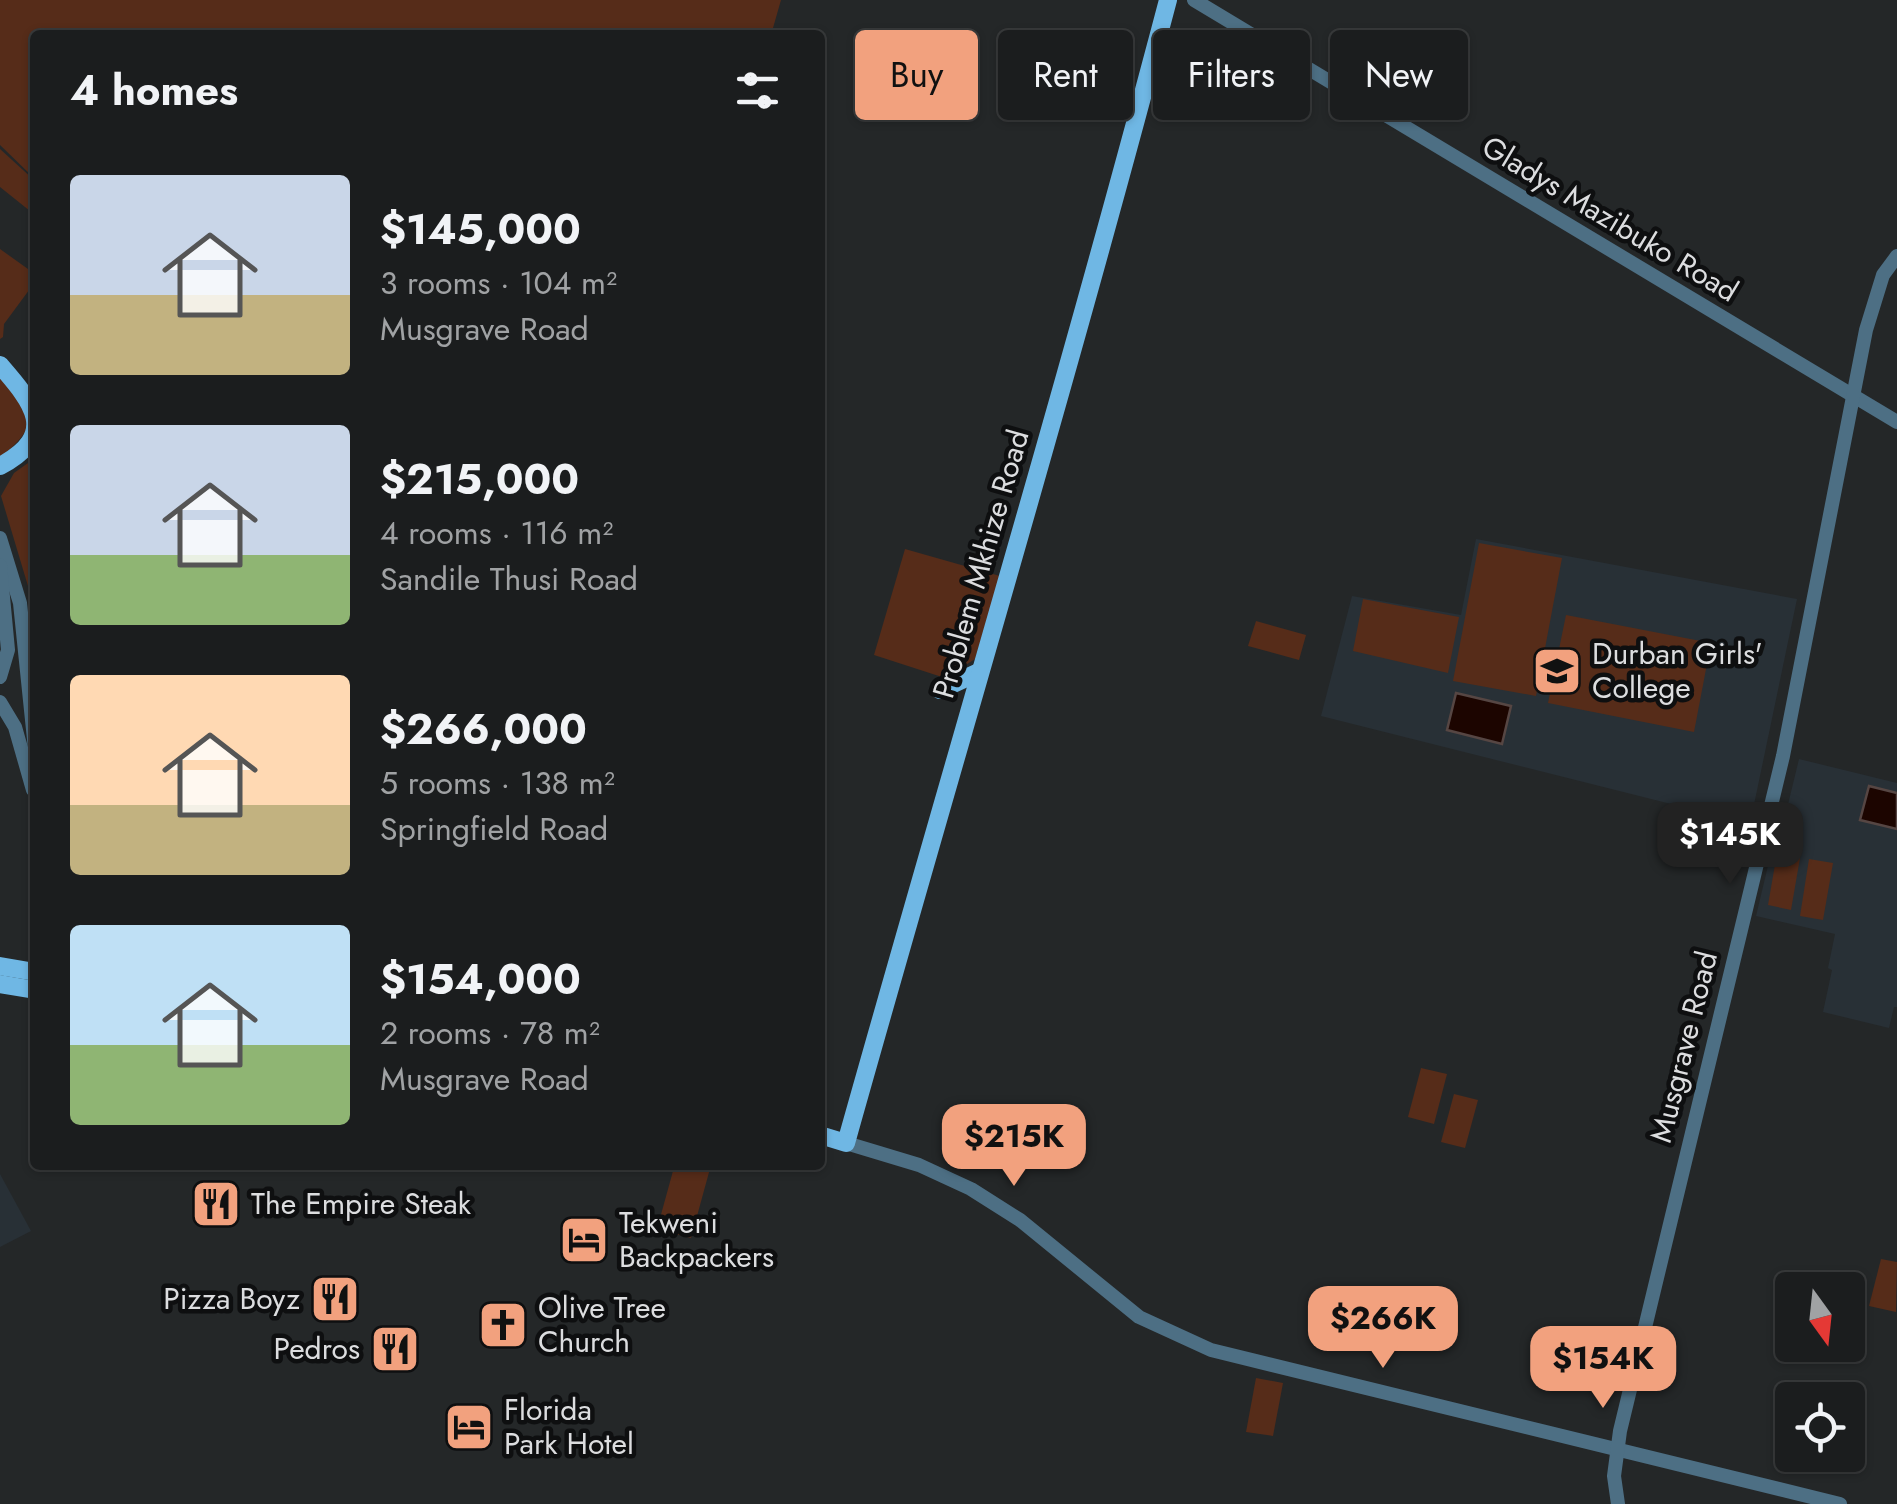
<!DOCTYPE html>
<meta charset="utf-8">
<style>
:root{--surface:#1b1d1e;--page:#282a2b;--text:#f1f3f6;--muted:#a0a2a4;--line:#393b3c;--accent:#f2a17e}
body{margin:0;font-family:Jost,sans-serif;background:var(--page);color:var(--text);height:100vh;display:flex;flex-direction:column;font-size:38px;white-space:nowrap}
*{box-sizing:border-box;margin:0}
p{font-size:32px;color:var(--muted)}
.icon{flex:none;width:55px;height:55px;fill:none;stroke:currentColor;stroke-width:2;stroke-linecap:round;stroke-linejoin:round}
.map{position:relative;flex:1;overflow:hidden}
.details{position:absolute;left:30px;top:30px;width:795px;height:1140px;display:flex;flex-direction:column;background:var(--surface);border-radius:10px;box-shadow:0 2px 8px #0004,0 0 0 2px var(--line)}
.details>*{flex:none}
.banner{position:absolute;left:855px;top:30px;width:890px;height:90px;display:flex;gap:20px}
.needle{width:65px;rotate:165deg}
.controls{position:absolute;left:1775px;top:1272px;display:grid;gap:20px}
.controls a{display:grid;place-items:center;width:90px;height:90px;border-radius:10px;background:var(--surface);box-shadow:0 2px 8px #0004,0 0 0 2px var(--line);font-size:50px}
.price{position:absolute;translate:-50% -85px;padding:0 22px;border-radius:20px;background:var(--accent);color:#111;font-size:32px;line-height:65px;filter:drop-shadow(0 2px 5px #0008)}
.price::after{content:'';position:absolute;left:50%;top:60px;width:30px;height:22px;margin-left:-15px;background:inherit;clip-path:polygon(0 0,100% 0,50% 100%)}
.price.on{background:#222;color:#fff}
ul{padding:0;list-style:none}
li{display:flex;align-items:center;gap:30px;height:250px;padding:0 40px}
li span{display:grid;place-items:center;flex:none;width:280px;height:200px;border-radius:10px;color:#555}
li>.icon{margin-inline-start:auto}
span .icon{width:120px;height:120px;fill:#fffc;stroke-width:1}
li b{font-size:42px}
h2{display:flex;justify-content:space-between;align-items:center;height:120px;padding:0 40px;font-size:42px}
.tag{padding:0 35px;border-radius:10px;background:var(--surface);box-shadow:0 2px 8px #0004,0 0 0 2px var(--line);font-size:35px;line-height:90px}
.tag.on{background:var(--accent);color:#111}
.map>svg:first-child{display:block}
.built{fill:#283036}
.green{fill:#562c19}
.water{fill:#1c0500;stroke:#564643;stroke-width:2.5}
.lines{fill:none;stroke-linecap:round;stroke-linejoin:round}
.minor{stroke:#4d6f84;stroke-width:14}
.major{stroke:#6fb7e4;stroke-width:18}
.labels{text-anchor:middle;stroke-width:9;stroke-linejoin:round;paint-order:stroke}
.street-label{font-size:30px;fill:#dcdddf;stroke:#0e0f10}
.poi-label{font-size:30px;fill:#dcdddf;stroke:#0e0f10;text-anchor:start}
</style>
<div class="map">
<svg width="1897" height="1504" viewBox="0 0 1897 1504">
<rect width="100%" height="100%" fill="#242728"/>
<!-- built -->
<g class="built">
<path d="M 1476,539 L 1797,599 L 1751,819 L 1675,805 L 1321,716 L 1352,596 L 1461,615 Z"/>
<path d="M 1799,759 L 1897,783 L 1897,1007 L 1894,1007 L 1889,1028 L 1823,1012 L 1832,970 L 1828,968 L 1835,934 L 1756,916 L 1772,849 L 1777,850 Z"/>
<path d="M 0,1174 L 31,1231 L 0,1247 Z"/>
</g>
<!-- green -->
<g class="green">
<path d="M 0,0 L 781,0 L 771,35 L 35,35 L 35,179 L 0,145 Z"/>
<path d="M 0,149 L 35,181 L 35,215 L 0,187 Z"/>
<path d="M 0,249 L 35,274 L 35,282 L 4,324 L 3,337 L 0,339 Z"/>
<path d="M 0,378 C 33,415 42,423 0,458 Z"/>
<path d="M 35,458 L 35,596 L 31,596 L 1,496 L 14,473 Z"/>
<path d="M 1479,543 L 1562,558 L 1536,696 L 1453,681 Z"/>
<path d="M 905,549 L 1000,576 L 975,659 L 945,678 L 874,655 Z"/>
<path d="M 1363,599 L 1459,617 L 1448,673 L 1353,651 Z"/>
<path d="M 1566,615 L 1711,643 L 1694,732 L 1548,703 Z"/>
<path d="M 1256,621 L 1306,635 L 1299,660 L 1248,646 Z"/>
<path d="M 1777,853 L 1800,858 L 1791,910 L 1768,905 Z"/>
<path d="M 1809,859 L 1833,863 L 1823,920 L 1800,916 Z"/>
<path d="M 1421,1068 L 1447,1074 L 1434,1124 L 1408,1117 Z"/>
<path d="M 1454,1094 L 1478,1100 L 1465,1148 L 1441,1142 Z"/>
<path d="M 655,1165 L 711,1165 L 691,1238 L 657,1229 L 673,1171 Z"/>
<path d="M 1881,1259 L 1897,1262 L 1896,1312 L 1869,1306 Z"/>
<path d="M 1256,1378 L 1283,1383 L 1273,1436 L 1246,1432 Z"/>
</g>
<!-- water -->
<g class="water">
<path d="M 1456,693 L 1511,706 L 1502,744 L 1447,730 Z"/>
<path d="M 1869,786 L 1897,793 L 1897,829 L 1860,820 Z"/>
</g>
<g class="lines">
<!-- minor -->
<g class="minor">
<path d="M 1194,0 L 1897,422"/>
<path d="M 0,538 L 20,603 L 35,749"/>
<path d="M 0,565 L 8,650 L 0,677"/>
<path d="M 0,702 L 15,727 L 33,790"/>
<path d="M 846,1143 L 919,1165 L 971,1189 L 1020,1220 L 1139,1317 L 1211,1350 L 1840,1504"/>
<path d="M 1618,1504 L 1614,1476 L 1620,1431 L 1783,756 L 1866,330 L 1883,275 L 1897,256"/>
</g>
<!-- major -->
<g class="major">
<path d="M 0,365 C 32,402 60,434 0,466"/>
<path d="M 940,690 L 979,672"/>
<path d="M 0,966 L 35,972"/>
<path d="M 0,984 L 35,990"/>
<path d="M 820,1135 L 846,1143 C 953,762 1067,383 1168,0"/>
</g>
</g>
<!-- icons -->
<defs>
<g id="school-square" transform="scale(2.5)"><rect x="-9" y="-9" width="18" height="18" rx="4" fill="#f2a17e" stroke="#0e0f10"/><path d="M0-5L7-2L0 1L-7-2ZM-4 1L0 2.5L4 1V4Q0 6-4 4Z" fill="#111"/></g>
<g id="restaurant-square" transform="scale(2.5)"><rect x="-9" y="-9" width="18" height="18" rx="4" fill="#f2a17e" stroke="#0e0f10"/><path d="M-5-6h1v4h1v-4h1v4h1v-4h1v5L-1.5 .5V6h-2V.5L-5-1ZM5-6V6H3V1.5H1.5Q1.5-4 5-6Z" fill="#111"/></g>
<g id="hotel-square" transform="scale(2.5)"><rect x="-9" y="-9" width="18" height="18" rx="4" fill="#f2a17e" stroke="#0e0f10"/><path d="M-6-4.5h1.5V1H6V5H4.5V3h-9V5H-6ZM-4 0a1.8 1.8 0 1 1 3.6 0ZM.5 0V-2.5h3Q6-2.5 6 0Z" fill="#111"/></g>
<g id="church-square" transform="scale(2.5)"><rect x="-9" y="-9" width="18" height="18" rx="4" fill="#f2a17e" stroke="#0e0f10"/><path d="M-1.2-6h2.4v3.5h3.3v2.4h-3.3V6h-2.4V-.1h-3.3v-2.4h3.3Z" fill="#111"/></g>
</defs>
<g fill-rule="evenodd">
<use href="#school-square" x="1557" y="671"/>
<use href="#restaurant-square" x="216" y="1204"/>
<use href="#hotel-square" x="584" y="1240"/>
<use href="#restaurant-square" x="335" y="1299"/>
<use href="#church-square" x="503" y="1325"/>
<use href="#restaurant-square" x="395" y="1349"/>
<use href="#hotel-square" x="469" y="1427"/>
</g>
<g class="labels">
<!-- street labels -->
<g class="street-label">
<text transform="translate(1610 219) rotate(31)" y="10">Gladys Mazibuko Road</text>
<text transform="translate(981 564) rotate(-74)" y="10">Problem Mkhize Road</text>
<text transform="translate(1684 1047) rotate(-76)" y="10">Musgrave Road</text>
</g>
<!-- poi labels -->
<g class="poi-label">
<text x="1592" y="664">Durban Girls'<tspan x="1592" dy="34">College</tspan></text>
<text x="251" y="1214">The Empire Steak</text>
<text x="619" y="1233">Tekweni<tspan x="619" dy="34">Backpackers</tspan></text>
<text x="300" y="1309" text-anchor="end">Pizza Boyz</text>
<text x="538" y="1318">Olive Tree<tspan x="538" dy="34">Church</tspan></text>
<text x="360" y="1359" text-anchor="end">Pedros</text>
<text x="504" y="1420">Florida<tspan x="504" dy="34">Park Hotel</tspan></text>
</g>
</g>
</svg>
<div class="controls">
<a><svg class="needle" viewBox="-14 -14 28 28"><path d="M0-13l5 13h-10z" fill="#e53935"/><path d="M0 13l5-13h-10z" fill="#a0a2a4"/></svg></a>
<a><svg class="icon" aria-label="locate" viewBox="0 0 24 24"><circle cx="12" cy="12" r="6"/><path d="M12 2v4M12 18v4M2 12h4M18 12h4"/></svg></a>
</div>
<b class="price on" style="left:1730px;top:887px">$145K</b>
<b class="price" style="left:1014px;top:1189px">$215K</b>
<b class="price" style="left:1383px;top:1371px">$266K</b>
<b class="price" style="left:1603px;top:1411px">$154K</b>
<div class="banner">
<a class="tag on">Buy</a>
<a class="tag">Rent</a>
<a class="tag">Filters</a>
<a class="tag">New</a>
</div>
<section class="details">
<h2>4 homes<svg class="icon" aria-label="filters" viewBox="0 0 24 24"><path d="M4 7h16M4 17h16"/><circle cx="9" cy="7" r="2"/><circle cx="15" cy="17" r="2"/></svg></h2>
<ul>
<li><span style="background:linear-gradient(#c9d6e8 60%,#c2b280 0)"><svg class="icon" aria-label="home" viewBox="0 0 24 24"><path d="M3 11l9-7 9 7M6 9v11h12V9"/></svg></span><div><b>$145,000</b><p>3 rooms · 104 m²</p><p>Musgrave Road</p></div></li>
<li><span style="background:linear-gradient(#c9d6e8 65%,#8fb573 0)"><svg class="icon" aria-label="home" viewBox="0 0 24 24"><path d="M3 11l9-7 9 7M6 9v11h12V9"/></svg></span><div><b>$215,000</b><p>4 rooms · 116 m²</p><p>Sandile Thusi Road</p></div></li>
<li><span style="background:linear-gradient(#ffd9b3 65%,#c2b280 0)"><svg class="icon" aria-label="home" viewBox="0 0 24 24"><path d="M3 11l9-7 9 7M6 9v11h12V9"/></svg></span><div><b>$266,000</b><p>5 rooms · 138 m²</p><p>Springfield Road</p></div></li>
<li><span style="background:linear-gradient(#bfe0f5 60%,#8fb573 0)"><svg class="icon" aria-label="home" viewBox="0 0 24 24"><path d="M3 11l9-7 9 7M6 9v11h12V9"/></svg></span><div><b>$154,000</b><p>2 rooms · 78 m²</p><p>Musgrave Road</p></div></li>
</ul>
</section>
</div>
